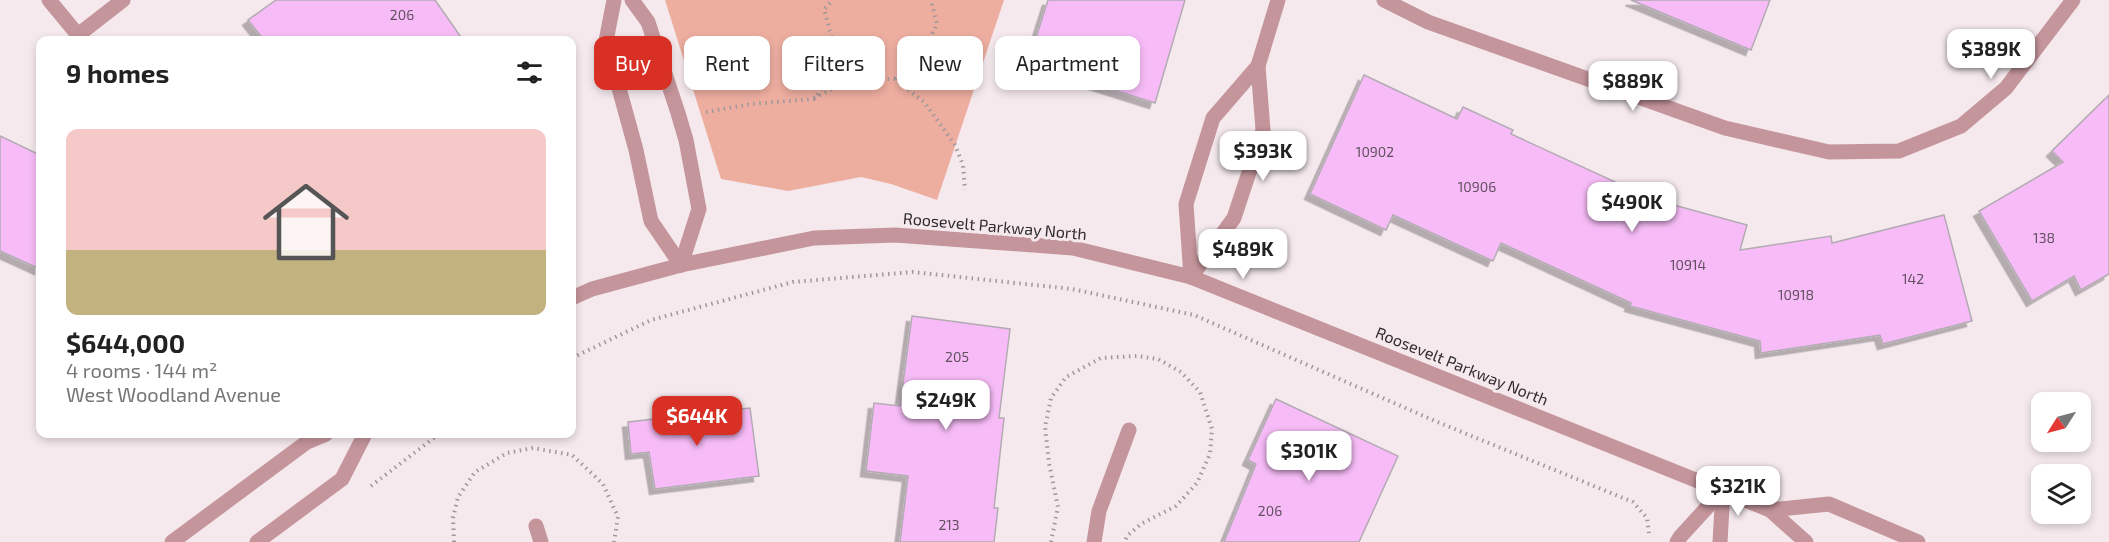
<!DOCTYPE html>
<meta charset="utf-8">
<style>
:root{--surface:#fff;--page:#f6f6f6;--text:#222;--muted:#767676;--accent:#d93025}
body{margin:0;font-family:"Exo 2",sans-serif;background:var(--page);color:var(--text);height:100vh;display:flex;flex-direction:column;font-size:22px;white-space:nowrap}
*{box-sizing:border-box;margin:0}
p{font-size:20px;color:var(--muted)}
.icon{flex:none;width:33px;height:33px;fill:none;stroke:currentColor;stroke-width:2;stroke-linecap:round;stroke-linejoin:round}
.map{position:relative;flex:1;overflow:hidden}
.panel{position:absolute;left:36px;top:36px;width:540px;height:402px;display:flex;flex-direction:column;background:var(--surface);border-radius:12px;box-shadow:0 3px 9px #0003}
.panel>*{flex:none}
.top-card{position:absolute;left:594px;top:36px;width:570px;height:54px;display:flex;gap:12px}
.needle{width:39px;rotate:234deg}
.fabs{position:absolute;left:2031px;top:392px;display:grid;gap:12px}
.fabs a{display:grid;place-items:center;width:60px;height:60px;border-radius:12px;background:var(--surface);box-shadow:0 3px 9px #0003;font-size:30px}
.price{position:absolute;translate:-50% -51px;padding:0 14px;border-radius:12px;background:#fff;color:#222;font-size:20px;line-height:39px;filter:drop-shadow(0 2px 3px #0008)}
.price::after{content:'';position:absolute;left:50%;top:36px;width:18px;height:14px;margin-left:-9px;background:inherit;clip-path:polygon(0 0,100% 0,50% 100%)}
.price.current{background:var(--accent);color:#fff}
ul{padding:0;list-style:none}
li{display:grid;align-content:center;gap:12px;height:318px;padding:0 30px}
li span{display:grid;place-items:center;height:186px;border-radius:12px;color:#555}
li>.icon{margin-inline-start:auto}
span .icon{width:108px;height:108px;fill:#fffc;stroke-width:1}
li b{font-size:26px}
h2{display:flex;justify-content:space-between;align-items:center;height:72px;padding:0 30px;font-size:26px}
.pill{padding:0 21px;border-radius:12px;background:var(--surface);box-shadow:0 3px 9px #0003;font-size:21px;line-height:54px}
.pill.current{background:var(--accent);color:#fff}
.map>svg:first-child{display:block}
.green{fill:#edaea0}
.building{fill:#f7bcf7;stroke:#b3abb3;stroke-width:1.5;filter:url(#shadow)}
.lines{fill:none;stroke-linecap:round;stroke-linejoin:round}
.path{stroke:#9f979a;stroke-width:4;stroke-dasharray:1.5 4.5;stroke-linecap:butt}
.minor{stroke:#c4959b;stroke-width:15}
.labels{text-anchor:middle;stroke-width:6;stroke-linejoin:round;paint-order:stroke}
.number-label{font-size:14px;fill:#625060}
.street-label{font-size:16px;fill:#302c2e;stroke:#f5e9ee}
</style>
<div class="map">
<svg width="2109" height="542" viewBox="0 0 2109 542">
<defs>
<filter id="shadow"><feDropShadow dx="-5.5" dy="5.5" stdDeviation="0" flood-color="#0004"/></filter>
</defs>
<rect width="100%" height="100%" fill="#f5e9ee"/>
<!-- green -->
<path class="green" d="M 665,0 L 1004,0 L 937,200 L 891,184 L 861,177 L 788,191 L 721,179 Z"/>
<!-- building -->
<g class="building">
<path d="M 276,0 L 435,0 L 463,40 L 264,40 L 248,20 Z"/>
<path d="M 1048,0 L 1185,0 L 1155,103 L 1028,63 Z"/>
<path d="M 1631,0 L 1770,0 L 1751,50 Z"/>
<path d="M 1364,75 L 1457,119 L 1463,107 L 1513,130 L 1511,134 L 1652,199 L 1747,225 L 1740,250 L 1831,236 L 1832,243 L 1944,215 L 1972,321 L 1883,344 L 1880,335 L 1761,353 L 1760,341 L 1630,306 L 1631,303 L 1501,243 L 1493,261 L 1393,215 L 1386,230 L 1310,194 Z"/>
<path d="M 2109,95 L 2109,274 L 2081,290 L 2074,276 L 2032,301 L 1979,211 L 2063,162 L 2052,151 Z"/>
<path d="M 0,136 L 40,155 L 40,269 L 0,251 Z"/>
<path d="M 912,316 L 1010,329 L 999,418 L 1004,418 L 994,508 L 998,508 L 994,542 L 900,542 L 908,476 L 866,471 L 874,403 L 900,406 Z"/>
<path d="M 1276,399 L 1398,456 L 1359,542 L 1224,542 L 1256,464 L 1248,460 Z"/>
<path d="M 750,408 L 759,476 L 655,489 L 649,452 L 631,454 L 628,422 Z"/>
</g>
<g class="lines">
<!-- path -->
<g class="path">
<path d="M 895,79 L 920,58 L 937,24 L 931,0"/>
<path d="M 814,98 L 853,79 L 895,79 L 925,103 L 955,145 L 963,165 L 965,190"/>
<path d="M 706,112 L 751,104 L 814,99 L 839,64 L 824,9 L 833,0"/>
<path d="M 572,358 L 651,320 L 793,282 L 913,272 L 1072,289 L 1194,315 L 1435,421 L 1633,502 L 1647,518 L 1649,533"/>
<path d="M 371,486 L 439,434"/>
<path d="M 454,542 L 453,518 L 458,497 L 475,472 L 507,453 L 533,448 L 572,455 L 603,484 L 618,517 L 614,542"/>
<path d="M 1051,542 L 1058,507 L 1049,463 L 1045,427 L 1051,398 L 1066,377 L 1101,358 L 1137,356 L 1158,359 L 1181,372 L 1200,392 L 1212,429 L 1210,454 L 1197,483 L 1176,506 L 1141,524 L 1127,536 L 1125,541"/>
</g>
<!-- minor -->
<g class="minor">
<path d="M 49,0 L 78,35 L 123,0"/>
<path d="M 614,0 L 606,41 L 636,150 L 651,221 L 681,265"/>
<path d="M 632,0 L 648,22 L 678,113 L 686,140 L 699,209 L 681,265"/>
<path d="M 1384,0 L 1428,22 L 1725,128 L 1829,152 L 1899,151 L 1961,126 L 2006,88 L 2073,0"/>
<path d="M 1191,277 L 1234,218 L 1263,130 L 1258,66 L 1278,0"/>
<path d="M 1191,277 L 1186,204 L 1213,118 L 1258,66"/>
<path d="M 572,298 L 592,289 L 681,265 L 814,238 L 895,235 L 1073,248 L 1191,277 L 1770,510 L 1806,542"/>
<path d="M 1770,510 L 1829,504 L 1918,542"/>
<path d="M 536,526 L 541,542"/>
<path d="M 172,542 L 307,442 L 326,434"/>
<path d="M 257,542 L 342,479 L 365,434"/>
<path d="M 1094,542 L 1099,511 L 1129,430"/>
<path d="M 1677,542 L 1680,537 L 1723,490"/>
<path d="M 1720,542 L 1723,490"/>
</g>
</g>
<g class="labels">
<!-- number labels -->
<g class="number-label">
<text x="402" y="20">206</text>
<text x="1375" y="157">10902</text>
<text x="1477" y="192">10906</text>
<text x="2044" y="243">138</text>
<text x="1688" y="270">10914</text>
<text x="1913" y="284">142</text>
<text x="1796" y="300">10918</text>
<text x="957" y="362">205</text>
<text x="1270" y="516">206</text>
<text x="949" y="530">213</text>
</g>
<!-- street labels -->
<g class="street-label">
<text transform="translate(995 226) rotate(5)" y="6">Roosevelt Parkway North</text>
<text transform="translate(1462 366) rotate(22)" y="6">Roosevelt Parkway North</text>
</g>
</g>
</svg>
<div class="fabs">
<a><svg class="needle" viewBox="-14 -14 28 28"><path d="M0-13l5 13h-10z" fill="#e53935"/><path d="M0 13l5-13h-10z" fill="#767676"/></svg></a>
<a><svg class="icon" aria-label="layers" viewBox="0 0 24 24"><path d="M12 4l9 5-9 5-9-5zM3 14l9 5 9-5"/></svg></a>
</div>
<b class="price" style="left:1991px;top:80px">$389K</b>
<b class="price" style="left:1633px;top:112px">$889K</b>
<b class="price" style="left:1263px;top:182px">$393K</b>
<b class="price" style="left:1632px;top:233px">$490K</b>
<b class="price" style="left:1243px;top:280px">$489K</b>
<b class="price" style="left:946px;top:431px">$249K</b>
<b class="price current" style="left:697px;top:447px">$644K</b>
<b class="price" style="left:1309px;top:482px">$301K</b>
<b class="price" style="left:1738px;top:517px">$321K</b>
<div class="top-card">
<a class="pill current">Buy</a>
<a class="pill">Rent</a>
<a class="pill">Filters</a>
<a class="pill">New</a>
<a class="pill">Apartment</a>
</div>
<section class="panel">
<h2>9 homes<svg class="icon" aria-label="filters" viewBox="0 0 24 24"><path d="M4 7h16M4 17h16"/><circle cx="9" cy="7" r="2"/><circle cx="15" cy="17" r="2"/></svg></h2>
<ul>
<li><span style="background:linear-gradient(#f6c9c9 65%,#c2b280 0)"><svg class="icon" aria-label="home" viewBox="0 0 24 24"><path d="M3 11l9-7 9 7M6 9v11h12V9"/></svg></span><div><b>$644,000</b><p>4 rooms · 144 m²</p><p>West Woodland Avenue</p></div></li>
</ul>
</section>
</div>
